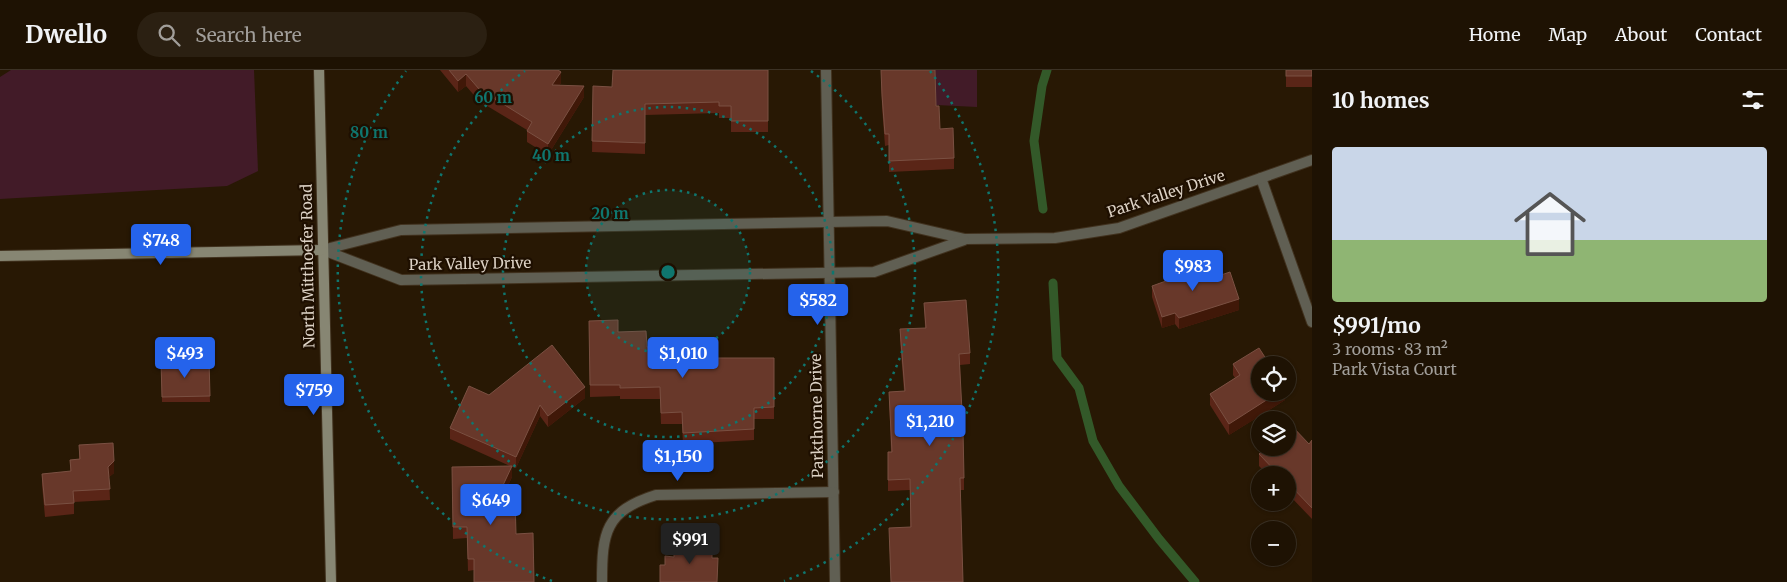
<!DOCTYPE html>
<meta charset="utf-8">
<style>
:root{--surface:#1e1203;--page:#2b2012;--text:#f1f3f6;--muted:#a19e9a;--line:#3c3225;--accent:#2563eb}
body{margin:0;font-family:Merriweather,serif;background:var(--page);color:var(--text);height:100vh;display:flex;flex-direction:column;font-size:19px;white-space:nowrap}
*{box-sizing:border-box;margin:0}
p{font-size:16px;color:var(--muted)}
.icon{flex:none;width:28px;height:28px;fill:none;stroke:currentColor;stroke-width:2;stroke-linecap:round;stroke-linejoin:round}
.map{position:relative;flex:1;overflow:hidden}
.sheet{display:flex;flex-direction:column;background:var(--surface);width:475px}
.sheet>*{flex:none}
.controls{position:absolute;left:1251px;top:286px;display:grid;gap:10px}
.controls a{display:grid;place-items:center;width:45px;height:45px;border-radius:50%;background:var(--surface);box-shadow:0 1px 4px #0004,0 0 0 1px var(--line);font-size:25px}
.price{position:absolute;translate:-50% -42px;padding:0 11px;border-radius:5px;background:var(--accent);color:#fff;font-size:16px;line-height:32px;filter:drop-shadow(0 1px 2px #0008)}
.price::after{content:'';position:absolute;left:50%;top:30px;width:15px;height:11px;margin-left:-8px;background:inherit;clip-path:polygon(0 0,100% 0,50% 100%)}
.price.on{background:#222;color:#fff}
ul{padding:0;list-style:none}
li{display:grid;align-content:center;gap:10px;height:265px;padding:0 20px}
li span{display:grid;place-items:center;height:155px;border-radius:5px;color:#555}
li>.icon{margin-inline-start:auto}
span .icon{width:90px;height:90px;fill:#fffc;stroke-width:1}
li b{font-size:21px}
h2{display:flex;justify-content:space-between;align-items:center;height:60px;padding:0 20px;font-size:21px}
header{display:flex;align-items:center;gap:30px;box-sizing:border-box;height:70px;padding:0 25px;background:var(--surface);border-bottom:1px solid var(--line)}
header strong{font-size:24px}
nav{display:flex;gap:28px;margin-inline-start:auto;font-size:18px}
.search{width:350px;height:45px;background:var(--page);display:flex;align-items:center;gap:12px;box-sizing:border-box;padding:0 18px;border-radius:28px;color:var(--muted);font-size:19px}
main{display:flex;flex:1;min-height:0}
.map>svg:first-child{display:block}
.green{fill:#421b28}
.lines{fill:none;stroke-linecap:round;stroke-linejoin:round}
.stream{stroke:#335929;stroke-width:9}
.street-casing{stroke:#41321f;stroke-width:12}
.secondary-casing{stroke:#41321f;stroke-width:12}
.street{stroke:#605f53;stroke-width:10}
.secondary{stroke:#878673;stroke-width:10}
.wall{fill:#5a2517}
.shaded-wall{fill:#401808}
.building{fill:#68382a;stroke:#7a5042}
.ring{fill:none;stroke:#0f766e;stroke-width:2.5;stroke-dasharray:2.5 5}
.labels{text-anchor:middle;stroke-width:4.5;stroke-linejoin:round;paint-order:stroke}
.street-label{font-size:15px;fill:#ddd2c5;stroke:#1e0f00}
.centre{fill:#0f766e;stroke:#1e0f00;stroke-width:2.5}
.ring-label{font-size:15px;text-anchor:middle;font-weight:bold;fill:#0f766e;stroke:#1e0f00;stroke-width:4.5;stroke-linejoin:round;paint-order:stroke}
</style>
<header>
<strong>Dwello</strong>
<div class="search"><svg class="icon" aria-label="search" viewBox="0 0 24 24"><circle cx="10" cy="10" r="6"/><path d="M15 15l6 6"/></svg>Search here</div>
<nav><a>Home</a><a>Map</a><a>About</a><a>Contact</a></nav>
</header>
<main>
<div class="map">
<svg width="1312" height="512" viewBox="0 0 1312 512">
<rect width="100%" height="100%" fill="#281804"/>
<!-- green -->
<g class="green">
<path d="M 11,0 L 254,0 L 258,101 L 227,116 L 0,129 L 0,7 Z"/>
<path d="M 935,0 L 977,0 L 977,37 L 936,35 Z"/>
</g>
<g class="lines">
<!-- stream -->
<g class="stream">
<path d="M 1043,139 L 1034,71 L 1042,16 L 1047,0"/>
<path d="M 1053,213 L 1057,288 L 1079,318 L 1093,371 L 1119,416 L 1159,469 L 1195,512"/>
</g>
<!-- street casing -->
<g class="street-casing">
<g id="street">
<path d="M 826,0 L 835,512"/>
<path d="M 1261,108 L 1312,252"/>
<path d="M 322,180 L 401,160 L 829,152 L 887,151 L 965,169 L 1055,168 L 1119,158 L 1312,90"/>
<path d="M 323,180 L 401,210 L 874,202 L 964,170"/>
<path d="M 602,512 C 602,463 605,441 656,425 L 834,422"/>
</g>
</g>
<!-- secondary casing -->
<g class="secondary-casing">
<g id="secondary">
<path d="M 319,0 L 331,512"/>
<path d="M 0,186 L 322,180"/>
</g>
</g>
<!-- street -->
<use href="#street" class="street"/>
<!-- secondary -->
<use href="#secondary" class="secondary"/>
</g>
<!-- wall -->
<g class="wall">
<path d="M 440,0 L 558,0 L 561,13 L 559,15 L 584,27 L 548,85 L 527,72 L 527,60 L 479,31 L 466,16 L 458,22 Z"/>
<path d="M 768,0 L 768,62 L 731,62 L 731,48 L 719,48 L 719,43 L 645,45 L 645,84 L 592,82 L 593,16 L 612,17 Z"/>
<path d="M 881,0 L 936,36 L 940,59 L 954,88 L 954,99 L 889,102 L 889,75 L 885,76 L 882,37 Z"/>
<rect x="1286" y="0" width="26" height="17"/>
<path d="M 1209,209 L 1239,240 L 1179,259 L 1175,254 L 1162,258 L 1152,227 L 1152,216 Z"/>
<path d="M 924,233 L 970,283 L 970,294 L 960,295 L 964,408 L 964,420 L 960,420 L 963,512 L 891,512 L 889,458 L 910,457 L 910,420 L 888,421 L 888,382 L 891,382 L 889,322 L 904,321 L 900,271 L 900,259 L 925,258 Z"/>
<path d="M 589,251 L 618,262 L 647,277 L 682,288 L 774,288 L 774,349 L 754,349 L 754,370 L 683,374 L 682,354 L 661,354 L 660,329 L 620,329 L 620,326 L 590,327 Z"/>
<path d="M 209,290 L 210,332 L 162,332 L 161,291 Z"/>
<path d="M 1233,294 L 1285,322 L 1285,330 L 1229,365 L 1210,335 L 1210,324 L 1235,308 L 1233,305 Z"/>
<path d="M 489,325 L 585,328 L 548,357 L 540,346 L 516,398 L 512,397 L 512,407 L 502,428 L 474,500 L 468,501 L 467,468 L 453,469 L 452,397 L 510,396 L 450,369 L 450,358 Z"/>
<path d="M 1312,370 L 1312,449 L 1288,424 L 1288,405 L 1268,405 L 1259,396 L 1259,384 L 1309,374 Z"/>
<path d="M 79,375 L 114,403 L 109,407 L 110,430 L 74,432 L 74,444 L 45,447 L 42,415 L 42,404 L 70,402 L 70,390 L 79,389 Z"/>
</g>
<!-- shaded-wall -->
<g class="shaded-wall">
<path d="M 561,2 L 561,13 L 552,26 L 552,15 Z"/>
<path d="M 466,4 L 466,16 L 458,22 L 458,11 Z"/>
<path d="M 584,16 L 584,27 L 548,85 L 548,74 Z"/>
<path d="M 1239,229 L 1239,240 L 1179,259 L 1179,248 Z"/>
<path d="M 1175,243 L 1175,254 L 1162,258 L 1162,247 Z"/>
<path d="M 585,317 L 585,328 L 548,357 L 548,346 Z"/>
<path d="M 1279,322 L 1285,322 L 1285,330 L 1229,365 L 1229,354 Z"/>
<path d="M 540,335 L 540,346 L 516,398 L 516,387 Z"/>
<path d="M 114,391 L 114,403 L 108,408 L 108,397 Z"/>
<path d="M 512,396 L 512,407 L 497,439 L 497,428 Z"/>
</g>
<!-- building -->
<g class="building">
<path d="M 449,0 L 558,0 L 561,2 L 552,15 L 584,16 L 548,74 L 527,61 L 532,52 L 479,19 L 466,4 L 458,11 Z"/>
<path d="M 613,0 L 768,0 L 768,51 L 731,51 L 731,36 L 719,36 L 719,32 L 645,34 L 645,73 L 592,71 L 593,16 L 612,17 Z"/>
<path d="M 881,0 L 935,0 L 936,36 L 939,36 L 940,59 L 953,58 L 954,88 L 889,91 L 889,64 L 885,64 L 882,25 Z"/>
<rect x="1286" y="0" width="26" height="6"/>
<path d="M 1205,196 L 1209,209 L 1230,202 L 1239,229 L 1179,248 L 1175,243 L 1162,247 L 1152,216 L 1166,211 L 1169,203 L 1190,197 Z"/>
<path d="M 966,230 L 970,283 L 959,284 L 963,360 L 964,408 L 960,408 L 963,512 L 891,512 L 889,458 L 911,457 L 910,409 L 888,410 L 888,382 L 892,382 L 889,322 L 905,321 L 900,259 L 926,258 L 924,233 Z"/>
<path d="M 618,250 L 618,262 L 646,261 L 647,277 L 682,276 L 682,288 L 774,288 L 774,337 L 754,338 L 754,359 L 683,363 L 682,342 L 661,343 L 660,317 L 620,318 L 620,315 L 590,315 L 589,251 Z"/>
<path d="M 552,275 L 585,317 L 548,346 L 540,335 L 516,387 L 450,358 L 469,316 L 489,325 Z"/>
<path d="M 1259,278 L 1270,295 L 1260,295 L 1260,322 L 1279,322 L 1229,354 L 1210,324 L 1240,305 L 1233,294 Z"/>
<path d="M 209,290 L 210,326 L 162,327 L 161,291 Z"/>
<path d="M 1290,354 L 1309,374 L 1312,370 L 1312,438 L 1288,413 L 1288,405 L 1279,405 L 1259,384 L 1266,378 L 1288,378 L 1288,356 Z"/>
<path d="M 113,373 L 114,391 L 108,397 L 110,419 L 73,421 L 74,433 L 45,435 L 42,404 L 71,401 L 70,390 L 80,389 L 79,375 Z"/>
<path d="M 512,396 L 497,428 L 515,428 L 516,464 L 533,463 L 534,512 L 474,512 L 474,489 L 468,489 L 467,457 L 453,457 L 452,397 Z"/>
<path d="M 674,474 L 712,475 L 712,488 L 718,488 L 717,512 L 660,512 L 660,495 L 665,495 L 665,486 L 674,487 Z"/>
</g>
<!-- distance rings -->
<circle cx="668" cy="202" r="82" fill="#0f766e" fill-opacity=".12"/>
<g class="ring">
<circle cx="668" cy="202" r="82"/>
<circle cx="668" cy="202" r="165"/>
<path d="M811 1A247 247 0 1 1 525 1"/>
<path d="M552 511A330 330 0 0 1 406 1M930 1A330 330 0 0 1 784 511"/>
</g>
<g class="labels">
<!-- street labels -->
<g class="street-label">
<text transform="translate(1166 124) rotate(-18)" y="5">Park Valley Drive</text>
<text transform="translate(470 194) rotate(-1)" y="5">Park Valley Drive</text>
<text transform="translate(308 196) rotate(-91)" y="5">North Mitthoefer Road</text>
<text transform="translate(817 346) rotate(-91)" y="5">Parkthorne Drive</text>
</g>
</g>
<circle cx="668" cy="202" r="8" class="centre"/>
<g class="ring-label">
<text x="493" y="33">60 m</text>
<text x="369" y="68">80 m</text>
<text x="551" y="91">40 m</text>
<text x="610" y="149">20 m</text>
</g>
</svg>
<div class="controls">
<a><svg class="icon" aria-label="locate" viewBox="0 0 24 24"><circle cx="12" cy="12" r="6"/><path d="M12 2v4M12 18v4M2 12h4M18 12h4"/></svg></a>
<a><svg class="icon" aria-label="layers" viewBox="0 0 24 24"><path d="M12 4l9 5-9 5-9-5zM3 14l9 5 9-5"/></svg></a>
<a>+</a>
<a>−</a>
</div>
<b class="price" style="left:161px;top:196px">$748</b>
<b class="price" style="left:1193px;top:222px">$983</b>
<b class="price" style="left:818px;top:256px">$582</b>
<b class="price" style="left:185px;top:309px">$493</b>
<b class="price" style="left:683px;top:309px">$1,010</b>
<b class="price" style="left:314px;top:346px">$759</b>
<b class="price" style="left:930px;top:377px">$1,210</b>
<b class="price" style="left:678px;top:412px">$1,150</b>
<b class="price" style="left:491px;top:456px">$649</b>
<b class="price on" style="left:690px;top:495px">$991</b>
</div>
<section class="sheet">
<h2>10 homes<svg class="icon" aria-label="filters" viewBox="0 0 24 24"><path d="M4 7h16M4 17h16"/><circle cx="9" cy="7" r="2"/><circle cx="15" cy="17" r="2"/></svg></h2>
<ul>
<li><span style="background:linear-gradient(#c9d6e8 60%,#8fb573 0)"><svg class="icon" aria-label="home" viewBox="0 0 24 24"><path d="M3 11l9-7 9 7M6 9v11h12V9"/></svg></span><div><b>$991/mo</b><p>3 rooms · 83 m²</p><p>Park Vista Court</p></div></li>
</ul>
</section>
</main>
